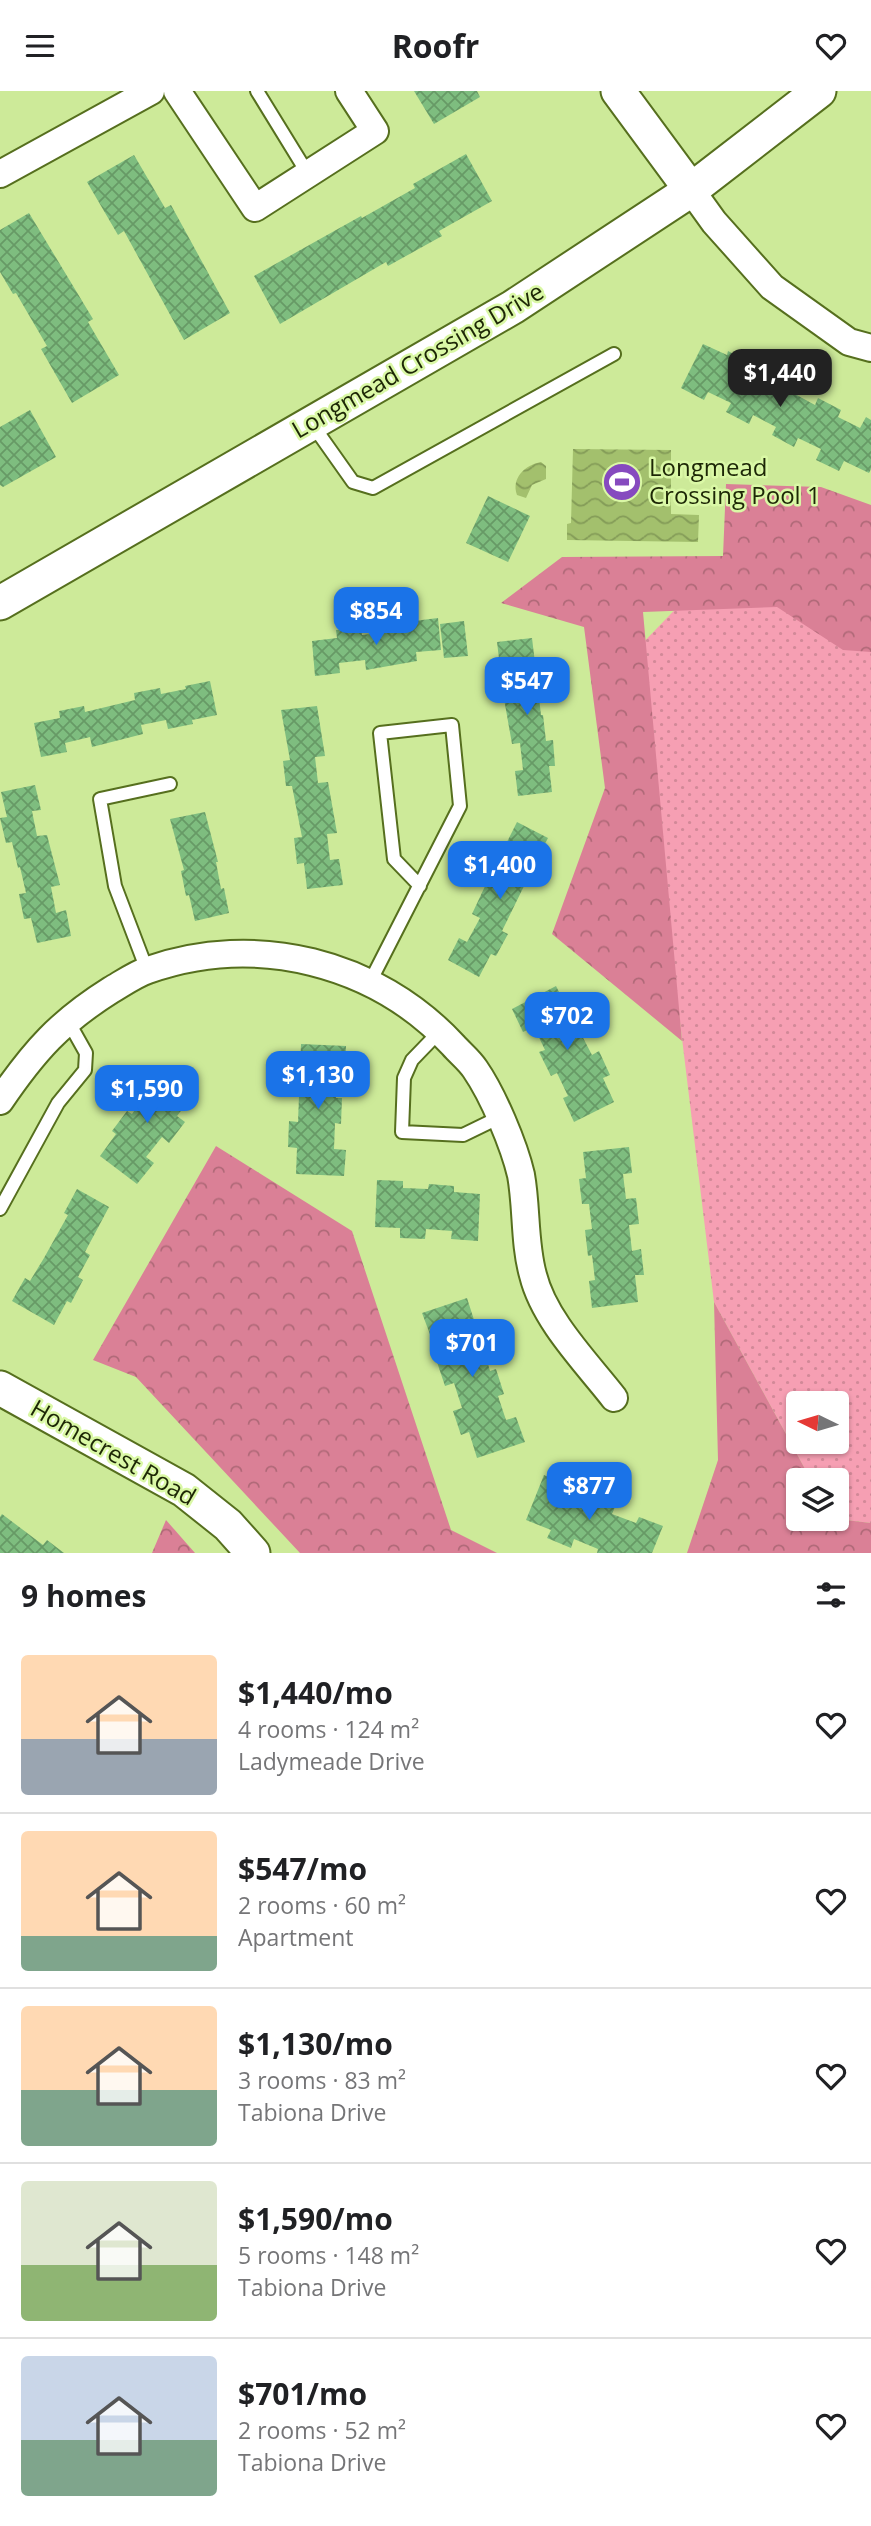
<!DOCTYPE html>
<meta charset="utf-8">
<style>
:root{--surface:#fff;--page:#f6f6f6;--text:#202124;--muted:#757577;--line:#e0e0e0;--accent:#1a73e8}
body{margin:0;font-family:"Open Sans",sans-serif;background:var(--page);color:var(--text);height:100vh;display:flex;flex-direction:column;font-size:26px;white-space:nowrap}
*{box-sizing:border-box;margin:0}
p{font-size:23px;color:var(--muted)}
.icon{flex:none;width:38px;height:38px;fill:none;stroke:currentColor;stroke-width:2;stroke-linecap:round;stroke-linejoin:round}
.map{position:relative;height:1462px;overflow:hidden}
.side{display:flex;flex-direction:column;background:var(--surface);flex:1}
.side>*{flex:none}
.needle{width:46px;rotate:275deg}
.fabs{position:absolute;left:786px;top:1300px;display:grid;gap:14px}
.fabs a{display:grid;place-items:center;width:63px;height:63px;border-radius:7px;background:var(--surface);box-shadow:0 2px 5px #0004;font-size:35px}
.price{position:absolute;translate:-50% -60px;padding:0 16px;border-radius:14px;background:var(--accent);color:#fff;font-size:23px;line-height:46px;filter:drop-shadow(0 2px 4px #0008)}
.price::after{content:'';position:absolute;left:50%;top:42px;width:21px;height:16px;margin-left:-10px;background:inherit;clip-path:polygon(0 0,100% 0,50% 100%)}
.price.current{background:#222;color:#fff}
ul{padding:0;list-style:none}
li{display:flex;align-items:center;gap:21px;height:175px;padding:0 21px}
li+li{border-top:2px solid var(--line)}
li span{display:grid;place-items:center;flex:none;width:196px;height:140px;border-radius:7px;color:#555}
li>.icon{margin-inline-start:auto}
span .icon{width:84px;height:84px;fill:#fffc;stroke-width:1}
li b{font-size:30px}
h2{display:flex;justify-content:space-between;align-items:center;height:84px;padding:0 21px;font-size:30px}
header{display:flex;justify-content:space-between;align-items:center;height:91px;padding:0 21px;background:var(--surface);font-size:32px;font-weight:700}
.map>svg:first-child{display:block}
.green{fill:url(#green-dots);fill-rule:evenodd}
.forest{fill:url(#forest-crowns)}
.water{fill:url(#water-waves)}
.building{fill:url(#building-cross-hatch)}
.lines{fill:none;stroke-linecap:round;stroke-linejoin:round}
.service-casing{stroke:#566f1e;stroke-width:16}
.minor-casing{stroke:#566f1e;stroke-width:30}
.tertiary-casing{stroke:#566f1e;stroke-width:37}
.service{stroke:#fff;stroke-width:12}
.minor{stroke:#fff;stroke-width:26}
.tertiary{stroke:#fff;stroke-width:33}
.labels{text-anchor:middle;stroke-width:5;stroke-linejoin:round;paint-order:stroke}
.street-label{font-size:24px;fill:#1d2706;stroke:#daf8a6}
.poi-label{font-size:24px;fill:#1d2706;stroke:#daf8a6;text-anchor:start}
</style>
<header><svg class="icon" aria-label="menu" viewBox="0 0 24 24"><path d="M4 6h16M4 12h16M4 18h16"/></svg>Roofr<svg class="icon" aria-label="heart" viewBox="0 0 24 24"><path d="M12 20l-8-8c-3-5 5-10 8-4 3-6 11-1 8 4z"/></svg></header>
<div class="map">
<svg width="871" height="1462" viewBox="0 0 871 1462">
<defs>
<pattern id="green-dots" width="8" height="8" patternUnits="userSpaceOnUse" patternTransform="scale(1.75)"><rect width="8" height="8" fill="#f69fb3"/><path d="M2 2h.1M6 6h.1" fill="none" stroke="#d28998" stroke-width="1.8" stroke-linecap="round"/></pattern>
<pattern id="forest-crowns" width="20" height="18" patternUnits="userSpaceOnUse" patternTransform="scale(1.75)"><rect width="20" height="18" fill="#da8096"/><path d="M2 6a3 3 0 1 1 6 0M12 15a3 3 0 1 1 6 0" fill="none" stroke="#b06978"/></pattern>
<pattern id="water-waves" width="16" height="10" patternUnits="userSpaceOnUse" patternTransform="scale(1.75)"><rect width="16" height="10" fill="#a3c06d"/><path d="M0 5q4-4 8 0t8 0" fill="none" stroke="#849c58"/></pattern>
<pattern id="building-cross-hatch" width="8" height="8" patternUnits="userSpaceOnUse" patternTransform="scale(1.75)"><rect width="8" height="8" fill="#7ebd7f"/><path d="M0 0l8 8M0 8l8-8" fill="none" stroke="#679a66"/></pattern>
</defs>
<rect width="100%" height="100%" fill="#cdea99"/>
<!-- green -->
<path class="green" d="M 719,473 L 871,481 L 871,1432 L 837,1428 L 836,1390 L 811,1389 L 714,1211 L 635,560 ZM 798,1312 L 836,1312 L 836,1351 L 798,1351 Z"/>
<!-- forest -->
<g class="forest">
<path d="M 726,393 L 821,396 L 871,414 L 871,561 L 843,559 L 777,516 L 643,521 L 682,950 L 552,843 L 605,697 L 584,536 L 501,512 L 562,466 L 723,465 Z"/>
<path d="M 216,1055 L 352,1140 L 451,1439 L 497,1462 L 300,1462 L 136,1286 L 93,1269 Z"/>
<path d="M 714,1211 L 811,1389 L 798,1390 L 798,1428 L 837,1428 L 871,1432 L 871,1462 L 687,1462 L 718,1369 Z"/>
<path d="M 166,1429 L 195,1462 L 152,1462 Z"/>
</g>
<!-- water -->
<g class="water">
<path d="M 573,358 L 671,359 L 671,423 L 699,424 L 698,451 L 567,449 L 567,433 L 571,432 Z"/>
<path d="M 541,371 L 546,375 L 546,388 L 532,394 L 526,407 L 517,404 C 511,387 525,374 541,371 Z"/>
</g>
<!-- building -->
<g class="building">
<path d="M 414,0 L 477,0 L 480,6 L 434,33 Z"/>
<path d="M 466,63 L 492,110 L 439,140 L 442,145 L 388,175 L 386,171 L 280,233 L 254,185 L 361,125 L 362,127 L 415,97 L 413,93 Z"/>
<path d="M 134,64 L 165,117 L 171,114 L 230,222 L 184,249 L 124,140 L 118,144 L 87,91 Z"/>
<path d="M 29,122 L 93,228 L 88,231 L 119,284 L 72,312 L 41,258 L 47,255 L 16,202 L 13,203 L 0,181 L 0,139 Z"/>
<path d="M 703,253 L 727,264 L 728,260 L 751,272 L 748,278 L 770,290 L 774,284 L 796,295 L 793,302 L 815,314 L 818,307 L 841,319 L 838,326 L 860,337 L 866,326 L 871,329 L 871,378 L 869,382 L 844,370 L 839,380 L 816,369 L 821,358 L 798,347 L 794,356 L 772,344 L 776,336 L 753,324 L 749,333 L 726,321 L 731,312 L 708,301 L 704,309 L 681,297 Z"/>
<path d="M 30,319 L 56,366 L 3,396 L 0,394 L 0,336 Z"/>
<path d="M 488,405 L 530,425 L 508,471 L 466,452 Z"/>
<path d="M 438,527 L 441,559 L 416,561 L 417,570 L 366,579 L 365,569 L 339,572 L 340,582 L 315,585 L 312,550 L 337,547 L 336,539 L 361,537 L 362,544 L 388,541 L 388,538 L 414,535 L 414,530 Z"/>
<path d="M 464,530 L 468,565 L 444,567 L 440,533 Z"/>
<path d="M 532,547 L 535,572 L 524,574 L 542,572 L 545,597 L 538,598 L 541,624 L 543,624 L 546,650 L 553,649 L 555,675 L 549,675 L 552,701 L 518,705 L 515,680 L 523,679 L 520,652 L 512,653 L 503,602 L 513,601 L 510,575 L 500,576 L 497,551 Z"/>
<path d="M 210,590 L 217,624 L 192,629 L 193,633 L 168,638 L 166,629 L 141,634 L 143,643 L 92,656 L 90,646 L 65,652 L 67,661 L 41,666 L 34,632 L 60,627 L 59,620 L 84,615 L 85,621 L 135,609 L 134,602 L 160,597 L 161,603 L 186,598 L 185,595 Z"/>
<path d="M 317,615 L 325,665 L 315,666 L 318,692 L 328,691 L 337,742 L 327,743 L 330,769 L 339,768 L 343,794 L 307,798 L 304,772 L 297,773 L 294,747 L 302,746 L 292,695 L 286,695 L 283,670 L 290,669 L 281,619 Z"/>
<path d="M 35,694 L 41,719 L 32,720 L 37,745 L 47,744 L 60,794 L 51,796 L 56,822 L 66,819 L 71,845 L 37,852 L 31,827 L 24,828 L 19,803 L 26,802 L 20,776 L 18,777 L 12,751 L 6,752 L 0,727 L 7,726 L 1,701 Z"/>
<path d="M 205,721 L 218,771 L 216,771 L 221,798 L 224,797 L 229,822 L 195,830 L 189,804 L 186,805 L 181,780 L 184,779 L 170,728 Z"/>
<path d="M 517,731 L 548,747 L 536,770 L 543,774 L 531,796 L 525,793 L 502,840 L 508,843 L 496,865 L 491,863 L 479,886 L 448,869 L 459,847 L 467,851 L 480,827 L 472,823 L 494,776 L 503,781 L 515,758 L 506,753 Z"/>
<path d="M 556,895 L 568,919 L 576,915 L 587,938 L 580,941 L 592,964 L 599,960 L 610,984 L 603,987 L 614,1011 L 574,1031 L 563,1007 L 568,1005 L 557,982 L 551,985 L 539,961 L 545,959 L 534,936 L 523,941 L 512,918 Z"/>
<path d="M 301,953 L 346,955 L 345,981 L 337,981 L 336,1007 L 342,1007 L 341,1033 L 335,1032 L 334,1058 L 346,1059 L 344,1085 L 296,1083 L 297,1057 L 288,1056 L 289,1030 L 298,1031 L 299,1005 L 290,1005 L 291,979 L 300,979 Z"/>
<path d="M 155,975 L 193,1004 L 177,1025 L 185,1031 L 169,1052 L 162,1046 L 146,1066 L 154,1072 L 137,1093 L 100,1065 L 116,1043 L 112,1040 L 127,1020 L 132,1023 L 147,1002 L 139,996 Z"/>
<path d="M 629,1056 L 632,1082 L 623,1083 L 626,1108 L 636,1107 L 639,1133 L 629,1134 L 632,1160 L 641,1158 L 644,1184 L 635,1184 L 638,1211 L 592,1217 L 589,1190 L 595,1189 L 592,1164 L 588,1165 L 585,1139 L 592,1138 L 589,1113 L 582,1113 L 579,1088 L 586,1087 L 583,1061 Z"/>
<path d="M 377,1089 L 403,1090 L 403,1097 L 428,1098 L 429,1093 L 454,1095 L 454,1101 L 480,1103 L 478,1150 L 451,1148 L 452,1140 L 426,1138 L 425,1148 L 400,1147 L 400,1137 L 375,1136 Z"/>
<path d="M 77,1098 L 109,1116 L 85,1161 L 90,1164 L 78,1186 L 83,1189 L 71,1212 L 67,1210 L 54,1234 L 12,1210 L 25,1187 L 30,1190 L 44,1167 L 68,1124 L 64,1122 Z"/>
<path d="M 467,1207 L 475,1232 L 481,1229 L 490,1254 L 483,1256 L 490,1280 L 496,1278 L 504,1303 L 498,1305 L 506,1329 L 516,1326 L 525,1351 L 477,1367 L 469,1341 L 461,1344 L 453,1320 L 462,1317 L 454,1292 L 445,1295 L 437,1271 L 446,1268 L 438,1244 L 431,1246 L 422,1222 Z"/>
<path d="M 544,1384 L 568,1395 L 566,1401 L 589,1411 L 591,1406 L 615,1416 L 612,1423 L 636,1432 L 639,1426 L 663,1435 L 652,1462 L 597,1462 L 598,1458 L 574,1448 L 571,1457 L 547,1447 L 551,1439 L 526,1429 Z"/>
<path d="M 2,1423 L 43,1454 L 47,1449 L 64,1462 L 0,1462 L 0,1426 Z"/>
</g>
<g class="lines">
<!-- service casing -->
<g class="service-casing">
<g id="service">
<path d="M 257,0 L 308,83"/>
<path d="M 312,333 L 353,391 L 373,397 L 614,263"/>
<path d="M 147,879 L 115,795 L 100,708 L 170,693"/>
<path d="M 370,891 L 460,715 L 452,634 L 380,642 L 394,768 L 420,795"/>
<path d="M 440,940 L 412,969 L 404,987 L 402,1041 L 463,1044 L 500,1026"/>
<path d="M 0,1118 L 58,1012 L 85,979 L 86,962 L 68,930"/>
</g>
</g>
<!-- minor casing -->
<g class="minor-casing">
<g id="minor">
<path d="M 177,0 L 255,117 L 375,40 L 349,0"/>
<path d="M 0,83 L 151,0"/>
<path d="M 691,99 L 714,131 L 772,196 L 849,251 L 871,257"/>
<path d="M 0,1010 C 34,960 60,931 111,899 C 123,892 136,883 148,879 C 256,841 376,871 453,954 C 460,962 469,969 475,978 C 493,1004 514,1054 521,1084 C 527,1117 524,1152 533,1184 C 544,1229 586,1271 614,1307"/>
</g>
</g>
<!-- tertiary casing -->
<g class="tertiary-casing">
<g id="tertiary">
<path d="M 618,0 L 691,99"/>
<path d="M 0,512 L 513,216 L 691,99 L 819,0"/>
<path d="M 0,1297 L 184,1399 L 228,1434 L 253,1462"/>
</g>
</g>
<!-- service -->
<use href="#service" class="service"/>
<!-- minor -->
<use href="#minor" class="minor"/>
<!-- tertiary -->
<use href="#tertiary" class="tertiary"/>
</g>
<!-- icons -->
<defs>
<g id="stadium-disc" transform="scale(2.0125)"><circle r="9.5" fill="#864abf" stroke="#daf8a6"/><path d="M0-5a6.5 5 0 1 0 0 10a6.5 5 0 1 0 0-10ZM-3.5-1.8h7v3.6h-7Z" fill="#fff"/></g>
</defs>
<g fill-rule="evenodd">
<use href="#stadium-disc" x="622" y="391"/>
</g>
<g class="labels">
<!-- street labels -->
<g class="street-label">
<text transform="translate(418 270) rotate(-30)" y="8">Longmead Crossing Drive</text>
<text transform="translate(113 1362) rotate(30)" y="8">Homecrest Road</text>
</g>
<!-- poi labels -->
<g class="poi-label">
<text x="649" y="385">Longmead<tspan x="649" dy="28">Crossing Pool 1</tspan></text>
</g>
</g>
</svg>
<div class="fabs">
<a><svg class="needle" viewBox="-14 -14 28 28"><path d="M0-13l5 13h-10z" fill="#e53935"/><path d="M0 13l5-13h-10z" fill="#757577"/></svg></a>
<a><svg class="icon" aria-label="layers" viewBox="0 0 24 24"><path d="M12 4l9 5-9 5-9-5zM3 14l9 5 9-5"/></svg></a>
</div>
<b class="price current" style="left:780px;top:318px">$1,440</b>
<b class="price" style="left:376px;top:556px">$854</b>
<b class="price" style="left:527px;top:626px">$547</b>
<b class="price" style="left:500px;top:810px">$1,400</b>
<b class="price" style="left:567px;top:961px">$702</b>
<b class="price" style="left:318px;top:1020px">$1,130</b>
<b class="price" style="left:147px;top:1034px">$1,590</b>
<b class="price" style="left:472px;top:1288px">$701</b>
<b class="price" style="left:589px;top:1431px">$877</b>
</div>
<section class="side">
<h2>9 homes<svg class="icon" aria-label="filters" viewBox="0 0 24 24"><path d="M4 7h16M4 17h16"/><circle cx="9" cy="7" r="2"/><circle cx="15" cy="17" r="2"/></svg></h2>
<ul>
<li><span style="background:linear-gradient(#ffd9b3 60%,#9aa5b1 0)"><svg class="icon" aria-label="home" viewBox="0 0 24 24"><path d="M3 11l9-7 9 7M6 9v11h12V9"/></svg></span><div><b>$1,440/mo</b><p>4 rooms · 124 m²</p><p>Ladymeade Drive</p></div><svg class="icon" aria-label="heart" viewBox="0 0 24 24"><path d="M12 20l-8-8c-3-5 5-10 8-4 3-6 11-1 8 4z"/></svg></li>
<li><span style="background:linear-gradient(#ffd9b3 75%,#7fa58c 0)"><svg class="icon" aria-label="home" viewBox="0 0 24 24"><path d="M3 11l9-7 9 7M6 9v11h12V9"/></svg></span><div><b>$547/mo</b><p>2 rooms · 60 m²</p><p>Apartment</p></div><svg class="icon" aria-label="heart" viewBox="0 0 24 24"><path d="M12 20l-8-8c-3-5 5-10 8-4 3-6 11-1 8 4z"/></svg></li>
<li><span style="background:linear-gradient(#ffd9b3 60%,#7fa58c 0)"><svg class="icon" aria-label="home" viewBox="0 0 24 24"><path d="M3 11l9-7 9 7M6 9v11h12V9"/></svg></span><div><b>$1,130/mo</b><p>3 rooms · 83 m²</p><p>Tabiona Drive</p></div><svg class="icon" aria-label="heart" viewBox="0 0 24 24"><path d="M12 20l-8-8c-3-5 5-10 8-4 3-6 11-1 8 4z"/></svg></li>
<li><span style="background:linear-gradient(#dfe7d0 60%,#8fb573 0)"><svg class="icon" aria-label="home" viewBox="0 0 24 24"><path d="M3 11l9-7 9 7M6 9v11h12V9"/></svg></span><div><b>$1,590/mo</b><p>5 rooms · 148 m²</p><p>Tabiona Drive</p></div><svg class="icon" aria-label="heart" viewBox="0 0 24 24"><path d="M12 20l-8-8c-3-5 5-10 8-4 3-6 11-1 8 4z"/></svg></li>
<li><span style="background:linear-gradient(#c9d6e8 60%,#7fa58c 0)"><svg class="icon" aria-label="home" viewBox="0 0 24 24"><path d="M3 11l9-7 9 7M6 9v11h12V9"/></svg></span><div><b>$701/mo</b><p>2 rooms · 52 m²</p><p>Tabiona Drive</p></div><svg class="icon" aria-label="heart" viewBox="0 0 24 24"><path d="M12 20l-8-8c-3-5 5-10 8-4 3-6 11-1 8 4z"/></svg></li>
</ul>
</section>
